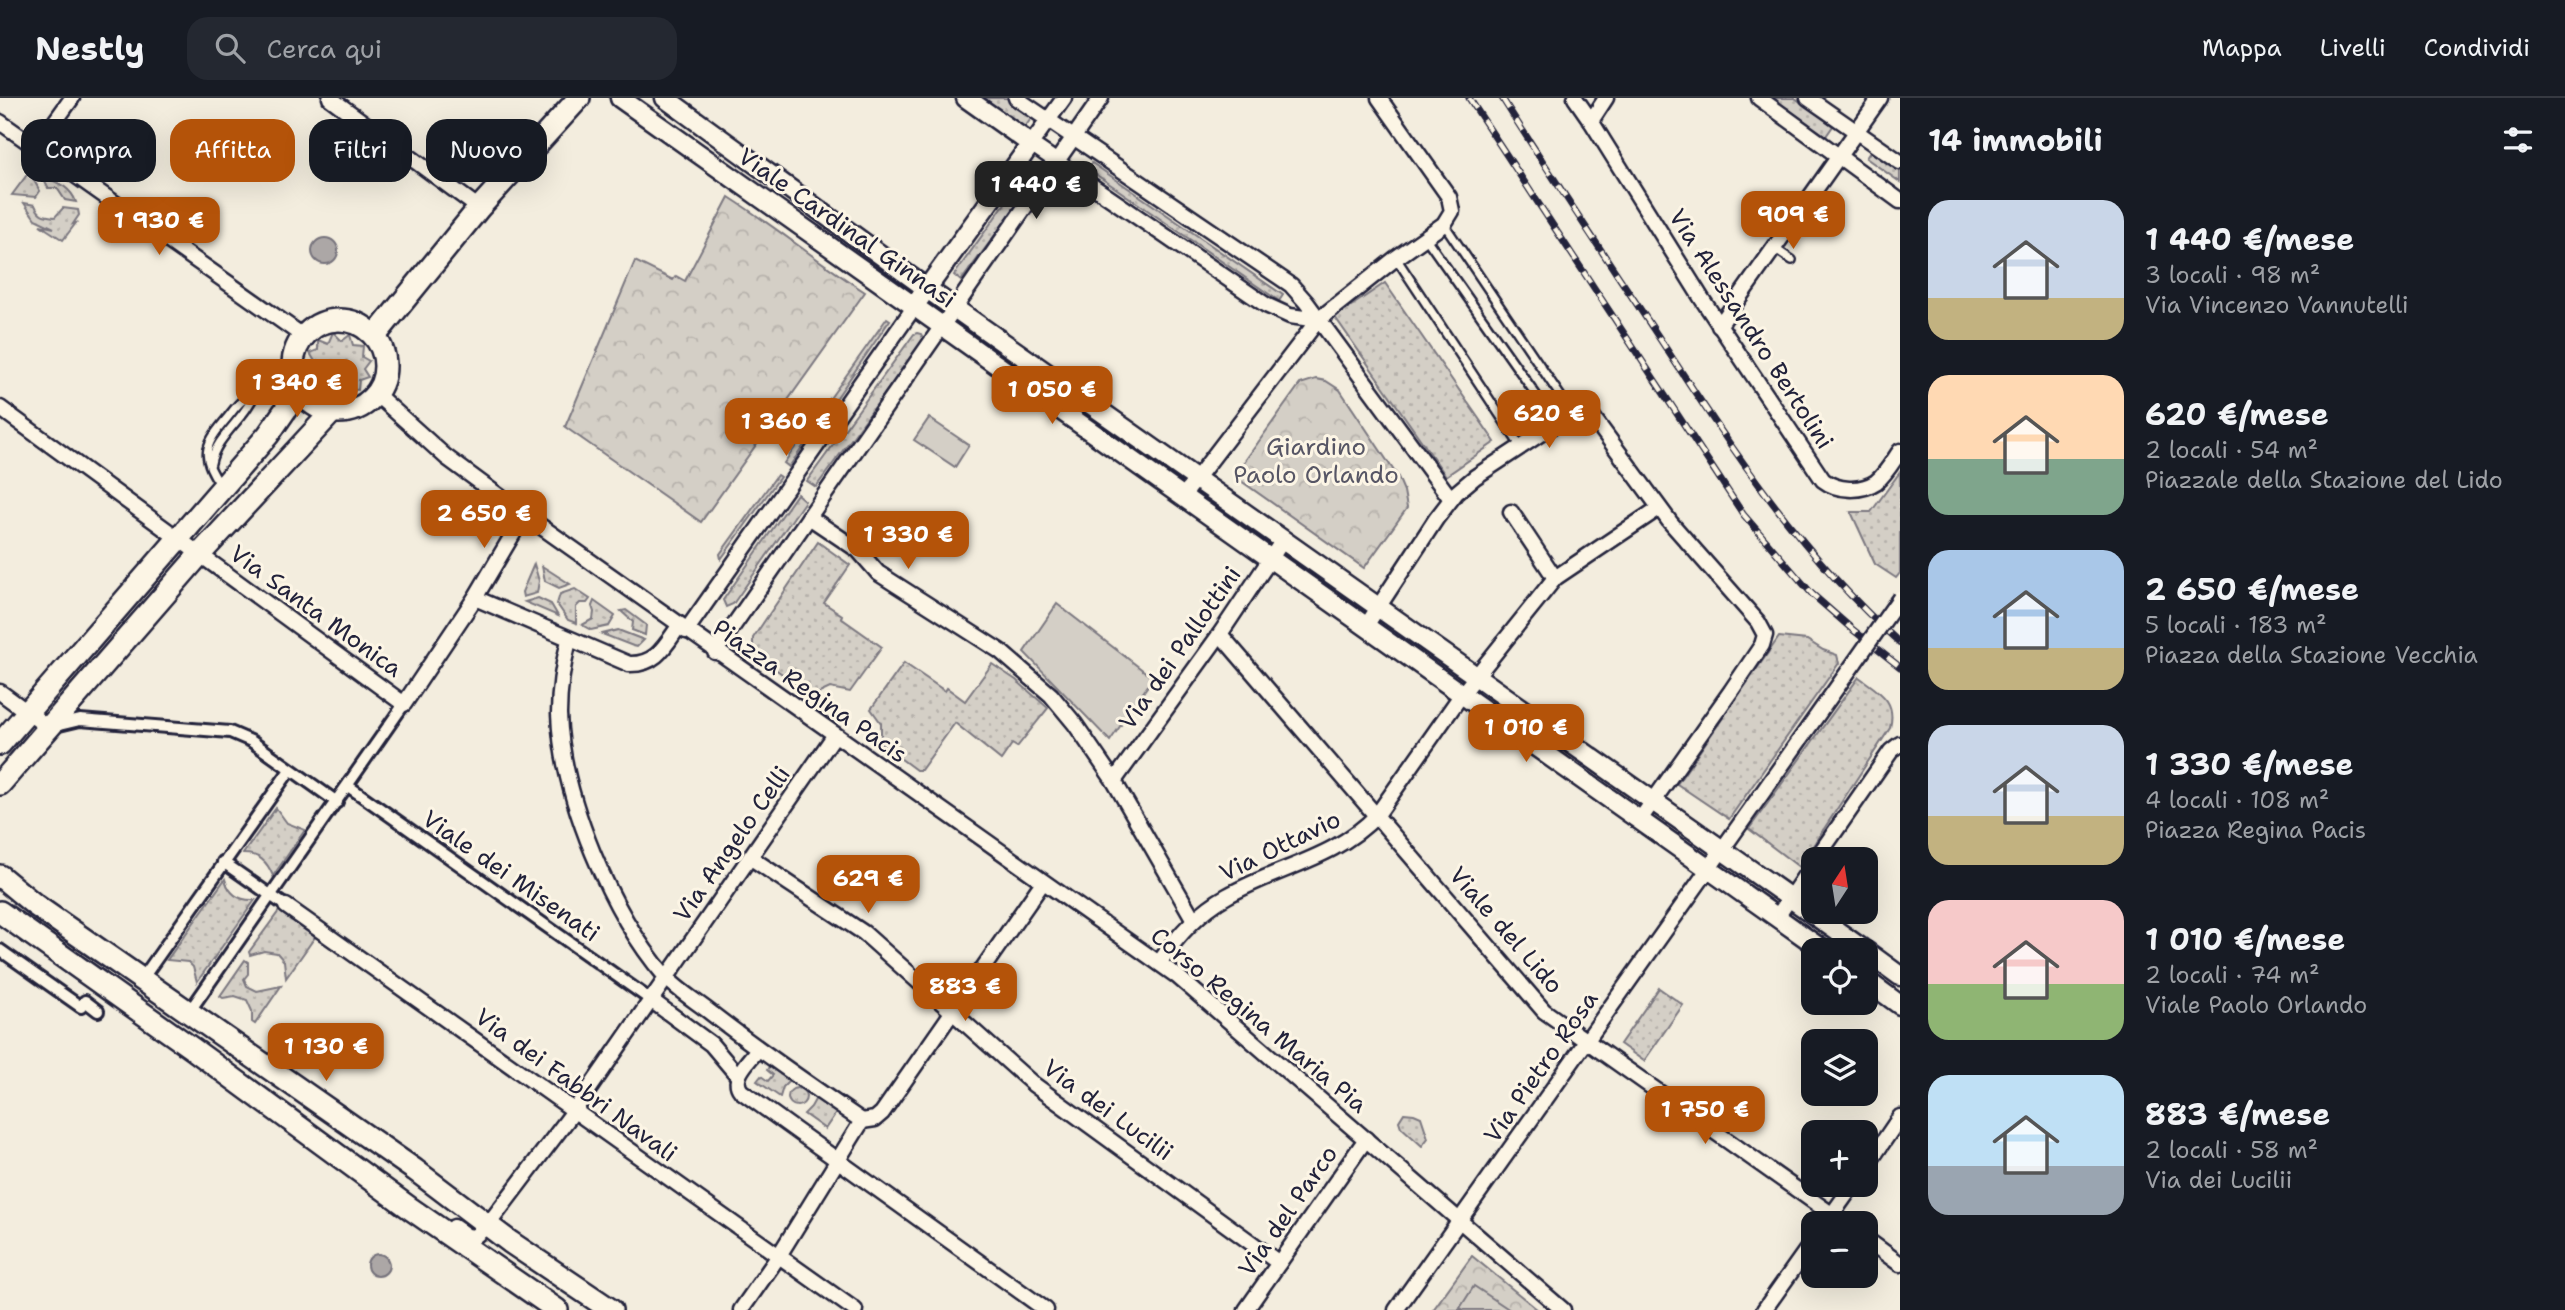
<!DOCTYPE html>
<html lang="it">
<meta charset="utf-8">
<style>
:root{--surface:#171b24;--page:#242831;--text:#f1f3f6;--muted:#9ea1a6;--line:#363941;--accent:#b45309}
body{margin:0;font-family:"Shantell Sans",sans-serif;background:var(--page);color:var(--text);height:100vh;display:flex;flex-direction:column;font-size:26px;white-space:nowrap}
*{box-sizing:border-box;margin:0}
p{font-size:23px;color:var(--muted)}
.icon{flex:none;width:38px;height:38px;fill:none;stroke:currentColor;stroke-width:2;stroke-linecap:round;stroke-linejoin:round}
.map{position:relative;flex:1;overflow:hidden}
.sheet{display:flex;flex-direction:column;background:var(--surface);width:665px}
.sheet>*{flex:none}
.banner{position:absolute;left:21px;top:21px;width:665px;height:63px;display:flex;gap:14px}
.needle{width:46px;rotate:12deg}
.fabs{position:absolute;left:1801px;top:749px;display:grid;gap:14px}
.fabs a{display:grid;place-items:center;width:77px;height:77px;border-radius:14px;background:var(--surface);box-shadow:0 7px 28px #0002;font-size:35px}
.price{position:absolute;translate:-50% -60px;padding:0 16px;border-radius:14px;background:var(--accent);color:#fff;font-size:23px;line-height:46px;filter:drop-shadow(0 2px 4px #0008)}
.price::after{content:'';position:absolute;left:50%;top:42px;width:21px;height:16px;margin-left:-10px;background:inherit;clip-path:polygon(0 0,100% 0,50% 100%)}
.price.current{background:#222;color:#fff}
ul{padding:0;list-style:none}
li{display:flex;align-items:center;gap:21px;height:175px;padding:0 28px}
li span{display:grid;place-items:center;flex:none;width:196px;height:140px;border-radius:21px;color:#555}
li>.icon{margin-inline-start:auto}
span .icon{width:84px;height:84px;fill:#fffc;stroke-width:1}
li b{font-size:30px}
h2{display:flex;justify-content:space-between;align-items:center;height:84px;padding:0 28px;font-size:30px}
.tag{padding:0 24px;border-radius:21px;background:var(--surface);box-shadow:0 7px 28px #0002;font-size:24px;line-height:63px}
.tag.current{background:var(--accent);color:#fff}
header{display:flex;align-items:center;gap:42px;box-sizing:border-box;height:98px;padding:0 35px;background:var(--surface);border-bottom:2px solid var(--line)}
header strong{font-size:33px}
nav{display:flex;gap:38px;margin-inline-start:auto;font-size:24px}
.search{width:490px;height:63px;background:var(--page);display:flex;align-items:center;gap:18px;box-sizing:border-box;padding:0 24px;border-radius:21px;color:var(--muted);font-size:26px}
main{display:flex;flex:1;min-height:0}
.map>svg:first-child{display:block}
.grass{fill:url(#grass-dots);stroke:#7b7880;stroke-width:2}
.park{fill:url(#park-crowns);stroke:#7b7880;stroke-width:2}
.pitch{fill:#d4cfc6;stroke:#7b7880;stroke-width:2}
.water{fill:#aca7a6;stroke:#75727b;stroke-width:2}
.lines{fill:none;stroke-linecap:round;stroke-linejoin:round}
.service-casing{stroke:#22223b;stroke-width:12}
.pedestrian-casing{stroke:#22223b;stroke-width:16}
.minor-casing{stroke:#22223b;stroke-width:19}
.tertiary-casing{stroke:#22223b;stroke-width:23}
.secondary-casing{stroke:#22223b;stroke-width:26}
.service{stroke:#fcf5e5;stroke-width:7}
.pedestrian{stroke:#fcf5e5;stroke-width:10}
.minor{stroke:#fcf5e5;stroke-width:14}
.tertiary{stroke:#fcf5e5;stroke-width:18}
.secondary{stroke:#fcf5e5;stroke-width:21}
.rail-casing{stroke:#22223b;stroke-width:7}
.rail{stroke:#fcf5e5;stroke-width:4.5;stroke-dasharray:13;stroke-linecap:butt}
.minor-bridge-casing{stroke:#22223b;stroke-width:19;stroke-linecap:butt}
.minor-bridge{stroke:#fcf5e5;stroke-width:14}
.labels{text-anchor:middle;stroke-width:6;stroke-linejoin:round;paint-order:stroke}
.street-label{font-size:24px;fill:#22223b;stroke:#fcf5e5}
.park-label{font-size:24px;fill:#575665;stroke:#fcf5e5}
</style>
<header>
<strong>Nestly</strong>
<div class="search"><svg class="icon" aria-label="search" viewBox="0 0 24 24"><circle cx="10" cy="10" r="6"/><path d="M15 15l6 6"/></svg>Cerca qui</div>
<nav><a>Mappa</a><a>Livelli</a><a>Condividi</a></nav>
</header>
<main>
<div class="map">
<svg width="1900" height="1212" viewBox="0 0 1900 1212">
<defs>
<pattern id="grass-dots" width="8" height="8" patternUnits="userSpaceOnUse" patternTransform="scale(1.75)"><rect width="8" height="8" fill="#d4cfc6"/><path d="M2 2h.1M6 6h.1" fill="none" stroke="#b6b1ab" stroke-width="1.8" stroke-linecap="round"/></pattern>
<pattern id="park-crowns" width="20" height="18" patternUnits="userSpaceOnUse" patternTransform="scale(1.75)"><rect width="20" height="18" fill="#d4cfc6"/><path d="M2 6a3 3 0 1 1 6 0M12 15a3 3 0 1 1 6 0" fill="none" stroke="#b6b1ab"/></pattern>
</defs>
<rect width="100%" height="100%" fill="#f3edde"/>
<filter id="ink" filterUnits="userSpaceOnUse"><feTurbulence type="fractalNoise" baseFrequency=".0143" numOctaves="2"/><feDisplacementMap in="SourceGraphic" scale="14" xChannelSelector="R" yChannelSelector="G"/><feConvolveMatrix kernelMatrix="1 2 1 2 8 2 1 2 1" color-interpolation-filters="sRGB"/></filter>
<g filter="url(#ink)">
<!-- grass -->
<g class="grass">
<path d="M 974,0 L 1007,0 L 1033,18 L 1022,33 Z"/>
<path d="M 1772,0 L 1795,0 L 1833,28 L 1826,38 Z"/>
<path d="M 1872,51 L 1900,71 L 1900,84 L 1866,60 Z"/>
<path d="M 1092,65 L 1283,197 L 1279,203 L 1088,71 Z"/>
<path d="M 1033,66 L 1040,68 L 1041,75 L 961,183 L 954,177 Z"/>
<path d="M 29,74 L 40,93 L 36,99 L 12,97 Z"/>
<path d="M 43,80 C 57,83 71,90 76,104 L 65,102 L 57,90 L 48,90 Z"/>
<path d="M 24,105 L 35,107 C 40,119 45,117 55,119 L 63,110 L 78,112 L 79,117 L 73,126 L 76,125 L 63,142 L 40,127 L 54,130 L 35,121 Z"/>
<path d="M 1385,185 L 1495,344 L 1446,378 L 1335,219 Z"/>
<path d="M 887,220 L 890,222 L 789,369 L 784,365 Z"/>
<path d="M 333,234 L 342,243 L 350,237 L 353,247 L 363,248 L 362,259 L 369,263 L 363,271 L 368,279 L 359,282 L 358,292 L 348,291 L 343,298 L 335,292 L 327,297 L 324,288 L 314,287 L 317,277 L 308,273 L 316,265 L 310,255 L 318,252 L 318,242 L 328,246 Z"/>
<path d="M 917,235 L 921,236 L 924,242 L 816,389 L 807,383 L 914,236 Z"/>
<path d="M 1900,374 L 1900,475 L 1896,480 L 1875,466 L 1851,414 L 1871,414 Z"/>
<path d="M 777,377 L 780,379 L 721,461 L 720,456 Z"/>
<path d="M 797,396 L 805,403 L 733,506 L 726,509 L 723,502 Z"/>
<path d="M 818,444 L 850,467 L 824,505 L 842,517 L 841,520 L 882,549 L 850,594 L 830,590 L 813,598 L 760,560 L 753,552 L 753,540 Z"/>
<path d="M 534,466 L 539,483 L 537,495 L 523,499 L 522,494 Z"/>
<path d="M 542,468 L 570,486 L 559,490 L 545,483 Z"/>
<path d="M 575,491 L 590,501 L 587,505 L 580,505 L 576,509 L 576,525 L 568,522 L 557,506 L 560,496 Z"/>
<path d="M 538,500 L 551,506 L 558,518 L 525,504 Z"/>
<path d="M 594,503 L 615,518 L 609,528 L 591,532 L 582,527 L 593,521 L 594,514 L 592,508 Z"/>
<path d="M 626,512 L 646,527 L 645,537 L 632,532 L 633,524 L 621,513 Z"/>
<path d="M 618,532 L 644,542 L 637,549 L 633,548 L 602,536 Z"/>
<path d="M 1779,539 L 1807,542 L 1823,552 L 1837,557 L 1839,565 L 1729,721 L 1677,686 Z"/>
<path d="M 904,565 L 945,593 L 947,590 L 965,603 L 992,566 L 1016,582 L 1048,610 L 1017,649 L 1012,646 L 1001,662 L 955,625 L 921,672 L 916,672 L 881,646 L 881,625 L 871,611 Z"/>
<path d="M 1859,579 C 1879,594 1897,602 1890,630 L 1799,769 L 1749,731 Z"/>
<path d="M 276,710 L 287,725 L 305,732 L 273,778 C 267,763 259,756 243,756 Z"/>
<path d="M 225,781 C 229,796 239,803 255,802 L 197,884 L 193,869 L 188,864 L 167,862 Z"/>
<path d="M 13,805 L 106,870 L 104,873 L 11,808 Z"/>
<path d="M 279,813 L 315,839 L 286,880 L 284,863 L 277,855 L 264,853 L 250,857 L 249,854 Z"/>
<path d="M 245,862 L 248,864 L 248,876 L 244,881 L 247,888 L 257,893 L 281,888 L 255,926 L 252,924 L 252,913 L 247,902 L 235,898 L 223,900 L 220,898 Z"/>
<path d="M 1659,890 L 1683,907 L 1644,963 L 1620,946 Z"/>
<path d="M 770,967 L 790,982 L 783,989 L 780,999 L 757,983 L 761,978 L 768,983 L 773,977 L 767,972 Z"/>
<circle cx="797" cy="999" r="9"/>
<path d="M 816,1000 L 836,1015 L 825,1031 L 804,1016 L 811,1009 Z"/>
<path d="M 1404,1015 L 1414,1016 L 1421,1019 L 1428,1040 L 1422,1048 L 1401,1029 L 1399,1023 Z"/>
</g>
<!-- park -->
<g class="park">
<path d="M 729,99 C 776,129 818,164 865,194 L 701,424 L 565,329 L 635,163 L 673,182 L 676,178 L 685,183 Z"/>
<path d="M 1316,281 L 1326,283 L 1340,292 L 1398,379 L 1404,393 L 1407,410 L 1364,470 L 1234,378 L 1300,286 Z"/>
<path d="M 1472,1158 L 1538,1212 L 1433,1212 Z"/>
</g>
<!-- pitch -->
<g class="pitch">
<path d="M 929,320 L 969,347 L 955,369 L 914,342 Z"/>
<path d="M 1057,506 L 1153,580 L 1110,643 L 1024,554 Z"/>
<path d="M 1474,1188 L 1510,1212 L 1464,1212 L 1460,1210 Z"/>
</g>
<!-- water -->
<g class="water">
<circle cx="325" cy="153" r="13"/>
<circle cx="378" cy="1167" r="11"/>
</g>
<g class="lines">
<!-- service casing -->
<g class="service-casing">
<g id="service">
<path d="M 1444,126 L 1572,315"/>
<path d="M 1425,139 L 1556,325"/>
<path d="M 1774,150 L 1792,162"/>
<path d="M 1396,160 L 1521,349"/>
<path d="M 211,365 C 216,338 245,321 255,295"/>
<path d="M 220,386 C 198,356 207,344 228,319 C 235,310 241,301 252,297 C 264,292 278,293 290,293"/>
</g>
</g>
<!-- pedestrian casing -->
<g class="pedestrian-casing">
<g id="pedestrian">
<path d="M 55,628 L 80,622 L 230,634 L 251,643 L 337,704"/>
<path d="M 348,688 L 651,902"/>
<path d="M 223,764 L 286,808"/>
<path d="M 0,852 L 81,909 L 85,903 L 98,913"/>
<path d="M 142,881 L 290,672"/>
<path d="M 189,914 L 404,606"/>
</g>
</g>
<!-- minor casing -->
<g class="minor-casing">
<g id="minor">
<path d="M 330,0 L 479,110"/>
<path d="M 1016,0 L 1291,187 L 1306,204 L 1451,401"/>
<path d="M 1064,0 L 1031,46 L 1266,207 L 1290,218 L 1318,222"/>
<path d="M 1575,0 L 1591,23 L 1606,0"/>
<path d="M 1759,0 L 1900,103"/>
<path d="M 1808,0 L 1900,64"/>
<path d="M 1591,23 L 1702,201 L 1823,382 C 1837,393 1861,394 1876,384 C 1886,376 1893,363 1900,353"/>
<path d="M 0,24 L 303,238"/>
<path d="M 36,50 L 72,0"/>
<path d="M 1719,228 L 1880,0"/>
<path d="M 376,296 L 446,359 L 522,415 L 1177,878 L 1563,1212"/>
<path d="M 0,310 L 404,606 L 475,500 L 513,436 L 522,415"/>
<path d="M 1184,397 L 1318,222 L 1396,160 L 1444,126 L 1452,113 L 1449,99 L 1379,0"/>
<path d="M 1511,414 L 1555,480"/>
<path d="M 809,419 L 858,452 L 878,475 L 1000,553 L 1051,597 L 1075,626 L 1114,683 L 1194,822"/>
<path d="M 475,500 L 629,566 C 656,567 665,548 679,528"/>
<path d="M 1366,528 L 1436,421 L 1456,395 L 1475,379 L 1572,315 L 1584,314 L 1592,318 L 1670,424 L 1758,524 L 1765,537 L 1762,547 L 1731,593 L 1639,723"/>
<path d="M 686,533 L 915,208"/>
<path d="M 1220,536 L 1544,913 L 1844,1125"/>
<path d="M 569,542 C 563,566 559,591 559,616 C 562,700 611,815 665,878 C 677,892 696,903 711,915 C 760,953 811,988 862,1023 L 778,1159 L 741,1212"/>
<path d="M 715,554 L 1101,0"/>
<path d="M 0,594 L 49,630"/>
<path d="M 1114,683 L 1220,536 L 1283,442"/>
<path d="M 751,760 L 864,835 L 1033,986 L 1279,1165"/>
<path d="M 1816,761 L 1891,653 L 1900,646"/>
<path d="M 286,808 L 855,1212"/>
<path d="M 1777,819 L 1813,766"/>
<path d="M 1159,865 C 1177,838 1198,814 1227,798 C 1279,768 1334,762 1377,717 L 1462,596 L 1555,480 L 1659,410"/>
<path d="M 651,902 L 711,946 L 738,978"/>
<path d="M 758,951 C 749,963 730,979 741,993 L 1046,1212"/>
<path d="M 862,1023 L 875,1021 L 882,1015 L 1043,784"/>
<path d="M 1866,1069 L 1900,1019"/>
<path d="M 1826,1125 L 1853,1087"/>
<path d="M 454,1129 L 467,1138 L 474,1139 L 487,1128 L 574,1013 L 834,638"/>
<path d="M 1866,1141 L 1900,1166"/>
<path d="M 1246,1212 L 1366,1041"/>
<path d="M 1396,1212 L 1855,564"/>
<path d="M 1764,1212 L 1813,1143"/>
</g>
</g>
<!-- tertiary casing -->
<g class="tertiary-casing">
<g id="tertiary">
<path d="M 620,0 L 1823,852"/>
<path d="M 665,0 L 926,190 L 1864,852"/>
<path d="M 920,200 L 1031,46 L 966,0"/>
<path d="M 1866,853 L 1900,878"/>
<path d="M 1866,882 L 1900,907"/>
</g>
</g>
<!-- secondary casing -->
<g class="secondary-casing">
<g id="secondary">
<circle cx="339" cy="268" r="46"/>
<path d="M 375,238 L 479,110 L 579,0"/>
<path d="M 0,646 L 268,337 L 286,311 L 295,283"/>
<path d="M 0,686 L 200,456 L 332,314"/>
<path d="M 0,778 L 35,807 L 415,1072 L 510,1144 L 611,1212"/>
<path d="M 0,814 L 193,951 L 411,1111 L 557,1212"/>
</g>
</g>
<!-- service -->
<use href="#service" class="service"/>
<!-- pedestrian -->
<use href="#pedestrian" class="pedestrian"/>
<!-- minor -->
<use href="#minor" class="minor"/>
<!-- tertiary -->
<use href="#tertiary" class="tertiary"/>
<!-- secondary -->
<use href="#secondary" class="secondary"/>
<!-- rail casing -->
<g class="rail-casing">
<g id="rail">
<path d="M 1469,0 L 1743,416 L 1812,496 L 1852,531 L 1900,569"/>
<path d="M 1502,0 C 1551,78 1603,155 1654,232 C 1728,345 1798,454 1900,545"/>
</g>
</g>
<!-- rail -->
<use href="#rail" class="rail"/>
<!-- minor-bridge casing -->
<g class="minor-bridge-casing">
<path id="minor-bridge" d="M 1855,564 L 1900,500"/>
</g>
<!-- minor-bridge -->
<use href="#minor-bridge" class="minor-bridge"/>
</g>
</g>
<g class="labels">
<!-- street labels -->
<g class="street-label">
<text transform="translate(847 130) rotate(35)" y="8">Viale Cardinal Ginnasi</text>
<text transform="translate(1751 231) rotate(57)" y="8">Via Alessandro Bertolini</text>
<text transform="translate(316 513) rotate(36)" y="8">Via Santa Monica</text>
<text transform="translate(1180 550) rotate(-55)" y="8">Via dei Pallottini</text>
<text transform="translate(810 593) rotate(35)" y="8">Piazza Regina Pacis</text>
<text transform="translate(732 746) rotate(-55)" y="8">Via Angelo Celli</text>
<text transform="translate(1280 748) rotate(-26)" y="8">Via Ottavio</text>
<text transform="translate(511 778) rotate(35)" y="8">Viale dei Misenati</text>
<text transform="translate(1506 832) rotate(49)" y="8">Viale del Lido</text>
<text transform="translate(1259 922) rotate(40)" y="8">Corso Regina Maria Pia</text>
<text transform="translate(1541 969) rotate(-55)" y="8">Via Pietro Rosa</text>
<text transform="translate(576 987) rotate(36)" y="8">Via dei Fabbri Navali</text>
<text transform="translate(1108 1012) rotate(36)" y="8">Via dei Lucilii</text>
<text transform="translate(1288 1113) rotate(-55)" y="8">Via del Parco</text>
</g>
<!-- park labels -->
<g class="park-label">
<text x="1316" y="357">Giardino<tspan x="1316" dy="28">Paolo Orlando</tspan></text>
</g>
</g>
</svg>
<div class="fabs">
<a><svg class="needle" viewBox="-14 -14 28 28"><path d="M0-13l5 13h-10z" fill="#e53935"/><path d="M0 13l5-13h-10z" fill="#9ea1a6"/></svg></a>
<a><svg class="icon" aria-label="locate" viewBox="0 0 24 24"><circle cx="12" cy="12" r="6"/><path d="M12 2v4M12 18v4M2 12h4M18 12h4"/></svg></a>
<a><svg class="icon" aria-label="layers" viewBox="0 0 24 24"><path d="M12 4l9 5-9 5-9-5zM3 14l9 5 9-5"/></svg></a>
<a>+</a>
<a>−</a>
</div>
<b class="price current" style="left:1036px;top:123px">1 440 €</b>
<b class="price" style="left:1793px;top:153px">909 €</b>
<b class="price" style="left:159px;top:159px">1 930 €</b>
<b class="price" style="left:297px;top:321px">1 340 €</b>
<b class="price" style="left:1052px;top:328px">1 050 €</b>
<b class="price" style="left:1549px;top:352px">620 €</b>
<b class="price" style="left:786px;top:360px">1 360 €</b>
<b class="price" style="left:484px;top:452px">2 650 €</b>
<b class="price" style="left:908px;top:473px">1 330 €</b>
<b class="price" style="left:1526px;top:666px">1 010 €</b>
<b class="price" style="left:868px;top:817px">629 €</b>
<b class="price" style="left:965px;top:925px">883 €</b>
<b class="price" style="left:326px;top:985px">1 130 €</b>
<b class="price" style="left:1705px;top:1048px">1 750 €</b>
<div class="banner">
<a class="tag">Compra</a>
<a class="tag current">Affitta</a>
<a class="tag">Filtri</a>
<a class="tag">Nuovo</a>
</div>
</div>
<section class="sheet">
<h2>14 immobili<svg class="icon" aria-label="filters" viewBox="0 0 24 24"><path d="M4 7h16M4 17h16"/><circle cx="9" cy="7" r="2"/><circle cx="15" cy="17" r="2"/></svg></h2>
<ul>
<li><span style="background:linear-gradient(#c9d6e8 70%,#c2b280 0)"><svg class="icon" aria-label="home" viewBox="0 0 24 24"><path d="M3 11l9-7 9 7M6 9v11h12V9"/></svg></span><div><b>1 440 €/mese</b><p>3 locali · 98 m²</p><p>Via Vincenzo Vannutelli</p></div></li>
<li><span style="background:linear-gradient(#ffd9b3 60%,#7fa58c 0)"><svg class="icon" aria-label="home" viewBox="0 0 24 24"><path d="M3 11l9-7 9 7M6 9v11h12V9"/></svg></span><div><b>620 €/mese</b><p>2 locali · 54 m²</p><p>Piazzale della Stazione del Lido</p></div></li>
<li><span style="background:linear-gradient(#a9c7e8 70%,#c2b280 0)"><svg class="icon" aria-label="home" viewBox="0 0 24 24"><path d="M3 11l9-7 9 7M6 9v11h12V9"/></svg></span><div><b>2 650 €/mese</b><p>5 locali · 183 m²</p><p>Piazza della Stazione Vecchia</p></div></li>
<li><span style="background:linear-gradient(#c9d6e8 65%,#c2b280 0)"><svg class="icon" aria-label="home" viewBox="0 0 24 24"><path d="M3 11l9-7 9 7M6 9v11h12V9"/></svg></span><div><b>1 330 €/mese</b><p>4 locali · 108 m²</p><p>Piazza Regina Pacis</p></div></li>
<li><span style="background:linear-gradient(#f6c9c9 60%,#8fb573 0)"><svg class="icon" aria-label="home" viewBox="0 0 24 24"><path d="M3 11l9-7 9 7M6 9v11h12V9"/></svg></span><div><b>1 010 €/mese</b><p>2 locali · 74 m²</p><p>Viale Paolo Orlando</p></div></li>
<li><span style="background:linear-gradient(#bfe0f5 65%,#9aa5b1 0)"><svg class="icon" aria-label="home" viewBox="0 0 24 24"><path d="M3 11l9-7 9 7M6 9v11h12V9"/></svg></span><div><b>883 €/mese</b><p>2 locali · 58 m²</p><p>Via dei Lucilii</p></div></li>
</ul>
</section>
</main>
